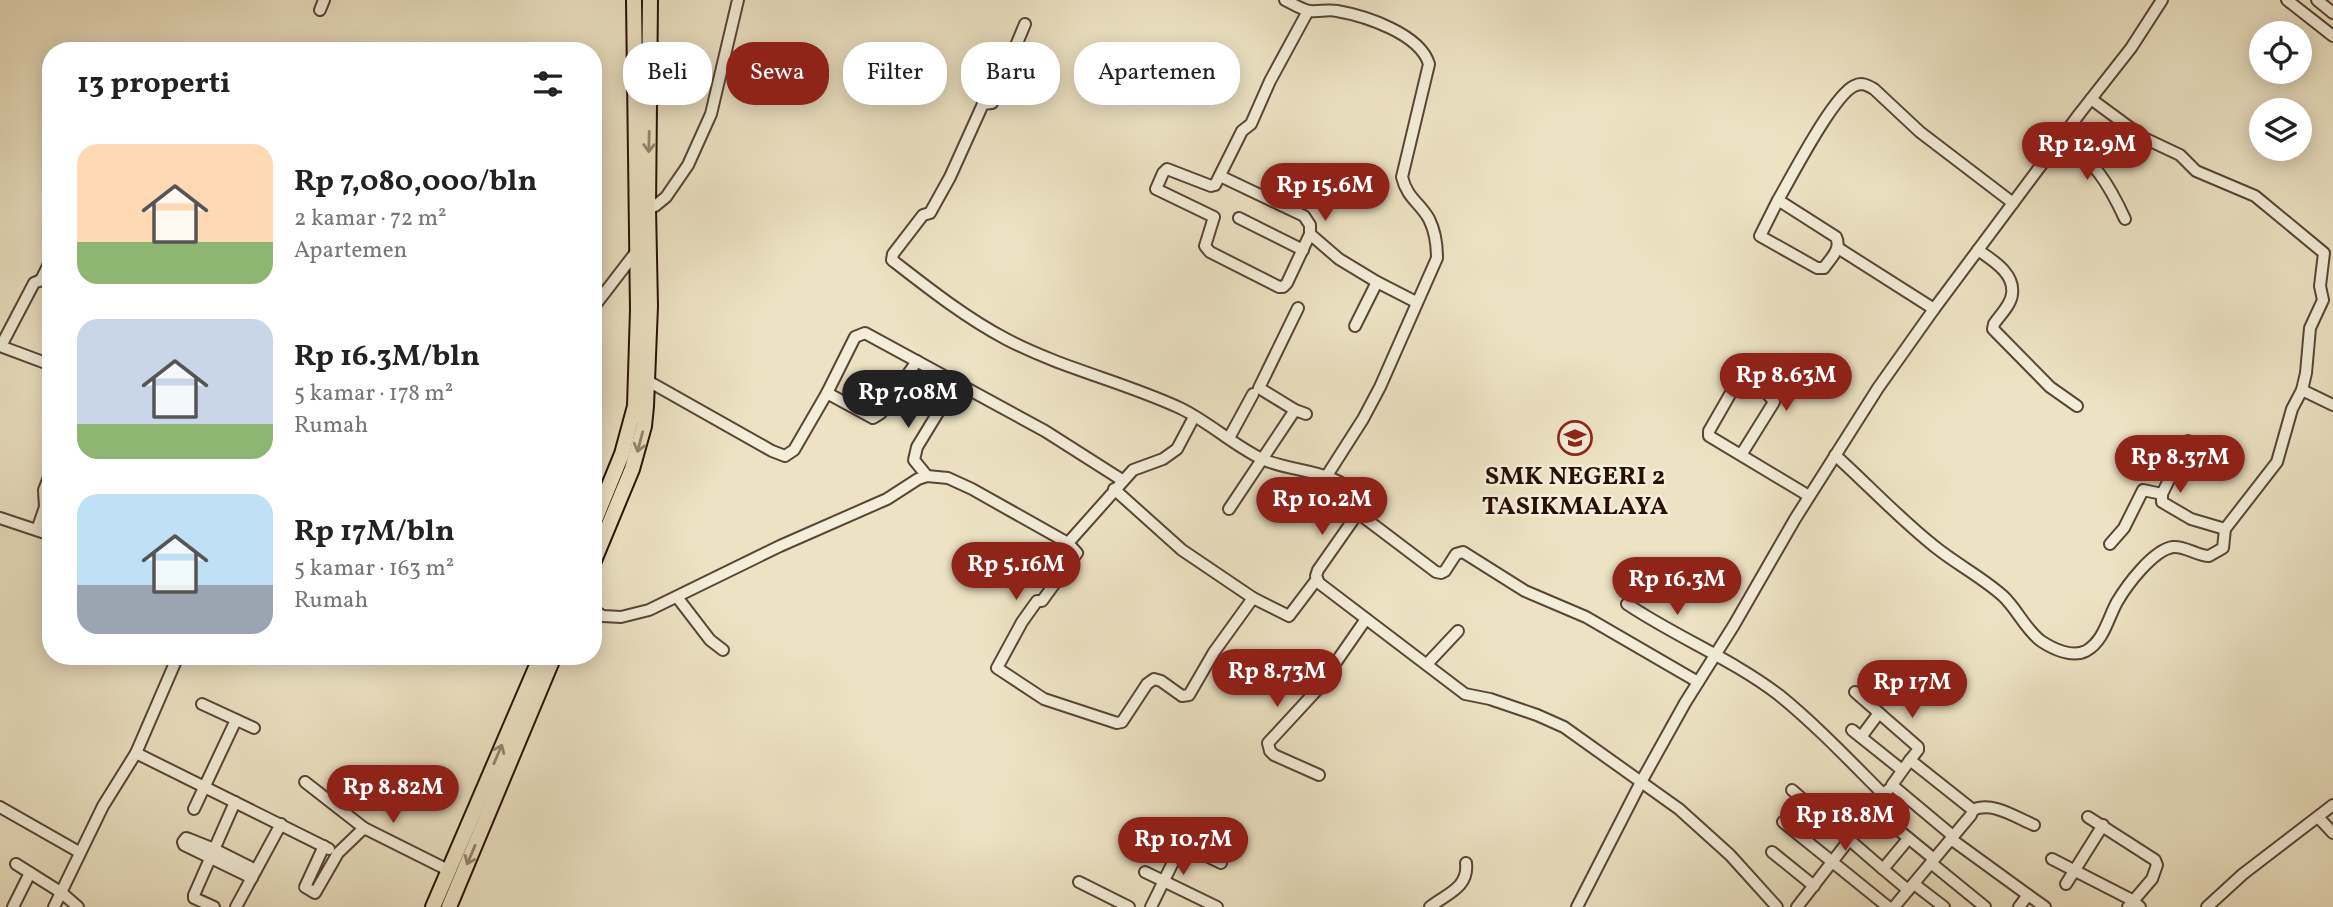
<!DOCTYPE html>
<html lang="id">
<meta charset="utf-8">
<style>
:root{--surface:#fff;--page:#f6f6f6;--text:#222;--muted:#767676;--accent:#8f2418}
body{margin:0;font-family:Vollkorn,serif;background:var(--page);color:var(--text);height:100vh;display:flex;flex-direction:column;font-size:26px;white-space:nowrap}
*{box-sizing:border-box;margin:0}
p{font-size:23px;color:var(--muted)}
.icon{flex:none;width:38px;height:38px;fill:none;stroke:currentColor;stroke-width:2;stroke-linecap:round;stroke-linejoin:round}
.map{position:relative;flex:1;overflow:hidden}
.sheet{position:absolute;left:42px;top:42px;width:560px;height:623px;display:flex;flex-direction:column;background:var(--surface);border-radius:28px;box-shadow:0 4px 18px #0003}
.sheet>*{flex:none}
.hud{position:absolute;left:623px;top:42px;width:665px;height:63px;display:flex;gap:14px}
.buttons{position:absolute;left:2249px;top:21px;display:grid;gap:14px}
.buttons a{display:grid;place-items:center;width:63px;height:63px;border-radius:50%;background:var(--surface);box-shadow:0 4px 18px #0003;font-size:35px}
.price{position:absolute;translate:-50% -60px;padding:0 16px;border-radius:24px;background:var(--accent);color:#fff;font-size:23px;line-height:46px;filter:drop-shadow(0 2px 4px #0008)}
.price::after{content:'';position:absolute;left:50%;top:42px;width:21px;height:16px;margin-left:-10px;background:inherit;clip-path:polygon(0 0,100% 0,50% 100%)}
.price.current{background:#222;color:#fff}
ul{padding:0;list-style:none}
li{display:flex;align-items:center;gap:21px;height:175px;padding:0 35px}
li span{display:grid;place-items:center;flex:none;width:196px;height:140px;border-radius:21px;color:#555}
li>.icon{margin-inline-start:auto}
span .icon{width:84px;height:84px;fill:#fffc;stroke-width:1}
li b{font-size:30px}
h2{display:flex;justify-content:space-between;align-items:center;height:84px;padding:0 35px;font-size:30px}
.chip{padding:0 24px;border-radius:28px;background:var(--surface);box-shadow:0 4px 18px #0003;font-size:24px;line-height:63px}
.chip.current{background:var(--accent);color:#fff}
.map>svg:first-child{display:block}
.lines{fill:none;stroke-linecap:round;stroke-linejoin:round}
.minor-casing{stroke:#594536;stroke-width:14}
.major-casing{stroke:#281006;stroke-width:18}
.minor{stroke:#f3edd9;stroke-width:10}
.major{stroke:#ede3c4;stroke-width:14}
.oneway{stroke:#94846e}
.labels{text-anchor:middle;stroke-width:5;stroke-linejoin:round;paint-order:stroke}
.poi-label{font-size:26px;font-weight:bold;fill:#281006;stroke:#f3edd9}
</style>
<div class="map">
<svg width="2333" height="907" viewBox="0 0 2333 907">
<rect width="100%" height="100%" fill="#ede3c4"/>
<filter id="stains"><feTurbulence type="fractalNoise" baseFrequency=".00286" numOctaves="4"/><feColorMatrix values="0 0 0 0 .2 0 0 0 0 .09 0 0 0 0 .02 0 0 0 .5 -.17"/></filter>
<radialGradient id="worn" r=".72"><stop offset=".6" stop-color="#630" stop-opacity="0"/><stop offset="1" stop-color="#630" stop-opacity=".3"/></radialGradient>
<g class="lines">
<!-- minor casing -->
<g class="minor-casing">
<g id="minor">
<path d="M 1285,0 C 1293,4 1302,10 1310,11 C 1319,12 1328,9 1337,11 C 1366,16 1420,34 1429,64 L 1402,177 C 1407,198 1420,203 1429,219 C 1435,231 1437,245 1437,258 L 1380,387 L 1363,419 L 1326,477"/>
<path d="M 2287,0 L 2333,36"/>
<path d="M 2317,0 L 2333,13"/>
<path d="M 320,10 L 324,0"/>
<path d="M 1308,11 L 1270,81 L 1251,124 L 1242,131 L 1215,185 L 1211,186 L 1167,169 L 1163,173 L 1156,189 L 1214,217 L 1205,246 L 1210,252 L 1279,287 L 1283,287 L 1287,283 L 1310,234"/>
<path d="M 1025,24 L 992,103 L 983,104 L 950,177 L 930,213 L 923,215 L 893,254 L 892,260 C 928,288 966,318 1006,339 C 1061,368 1124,382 1180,408 C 1209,422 1233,445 1262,459 C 1293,473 1337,469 1359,498 L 1358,513 L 1318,570 L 1316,576 L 1319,583 L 1465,694 L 1490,699 L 1537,715 L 1564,727 L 1679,809 L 1730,855 L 1777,907"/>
<path d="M 2062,136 C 2095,164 2107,180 2125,219"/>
<path d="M 1220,176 L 1304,216 L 1310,225 L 1310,234 L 1339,259 L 1377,282 L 1416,302"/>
<path d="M 1778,200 L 1760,236 L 1817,268 L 1824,268 C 1830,259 1842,249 1836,237 L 1778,200 C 1792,176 1833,96 1854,86 C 1862,82 1867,85 1874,89 L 1920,132 L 2013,203"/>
<path d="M 648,208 L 655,206 L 666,197 L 688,165 L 711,114 L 738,0"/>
<path d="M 1239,218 L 1303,250"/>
<path d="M 1838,248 L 1934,309"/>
<path d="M 1978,250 C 1992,260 2015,273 2012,294 C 2011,305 2000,315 1994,324 L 1993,329 L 2050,387 L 2077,406"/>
<path d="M 41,280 L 51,260"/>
<path d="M 593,308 L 636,252"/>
<path d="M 1298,308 L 1259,388 L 1295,410 L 1306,414"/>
<path d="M 1355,326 L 1377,282"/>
<path d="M 0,346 L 51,365"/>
<path d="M 1,346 L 34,283 L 41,280 L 51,284"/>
<path d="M 648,381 L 772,451 L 785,456 L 794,450 L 827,393 L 873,418 L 881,413 L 917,361"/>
<path d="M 2302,390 L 2333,405"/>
<path d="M 827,393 L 855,337 L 865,333 L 1045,431 L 1122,480"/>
<path d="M 1229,438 L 1253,394"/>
<path d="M 2188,441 L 2162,494 L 2162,502 L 2191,519 L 2225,529"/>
<path d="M 1741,455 L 1774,402 C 1768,392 1753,383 1742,380 L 1736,384 L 1709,431 L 1709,436 L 1809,496"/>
<path d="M 1835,455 C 1868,485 1899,518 1934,546 C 1956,564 1982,577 2003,596 C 2017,609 2025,629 2041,641 C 2053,649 2072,658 2086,651 C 2104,641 2108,618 2117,602 C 2127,585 2153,550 2173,547 C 2186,546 2197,556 2209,556 L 2223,548 L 2225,529 L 2277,462 L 2292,409 L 2302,390 L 2306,373 L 2310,328 L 2323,300 L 2320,286 L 2324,253 L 2255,196 L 2196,171 L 2180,155 L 2144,138 L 2091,99"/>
<path d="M 927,476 L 914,460 L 917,447 L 956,383"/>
<path d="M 1114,489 L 1182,550 L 1253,598"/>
<path d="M 1229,509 L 1295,410"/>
<path d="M 1358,513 L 1436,572 L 1441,573 L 1445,571 L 1456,554 L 1463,552 L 1525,591 L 1586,617 L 1698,682"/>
<path d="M 0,518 L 51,535"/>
<path d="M 37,530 L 45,507 L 44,490 L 51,472"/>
<path d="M 1068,543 L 1077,553 L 1042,601 L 1037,601 L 1022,622 L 997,668 L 1044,699 L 1117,723 L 1122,722 L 1147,684 L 1154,679 L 1161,681 L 1182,696 L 1189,695 L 1214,652 L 1253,598 L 1289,616 L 1317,579"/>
<path d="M 2110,544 L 2124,528 L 2143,490 L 2162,494"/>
<path d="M 677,597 L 710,640 L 723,650"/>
<path d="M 1627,604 C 1676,637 1732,659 1779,695 C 1816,725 1850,761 1884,795"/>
<path d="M 593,610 L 603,616 L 621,617 L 649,610 L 780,546 L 887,499 L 918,479 L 927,476 L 948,478 L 972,489 L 1068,543 L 1133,470 L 1163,459 L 1177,449 L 1194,417"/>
<path d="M 1427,664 L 1458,631"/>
<path d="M 1855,692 L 1918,747 L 1918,750 L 1910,760"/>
<path d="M 202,704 L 254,728"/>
<path d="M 1852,730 L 1902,770"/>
<path d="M 1861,737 L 1879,713"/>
<path d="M 136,753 L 329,849"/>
<path d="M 1319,775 L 1274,755 L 1270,751 L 1268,743 L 1316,691 L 1366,619"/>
<path d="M 305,782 L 364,828"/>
<path d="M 1792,790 L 1883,869 L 1908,839"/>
<path d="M 0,807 L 79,852"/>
<path d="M 194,809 L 236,720"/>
<path d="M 1874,810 L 1934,859"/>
<path d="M 2088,817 L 2155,860 L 2157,865 L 2152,879 L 2128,907"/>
<path d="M 2318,817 L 2333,833"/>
<path d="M 1783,822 L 1888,907"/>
<path d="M 1154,835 L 1182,844"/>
<path d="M 1953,836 L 1892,785 L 1910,760 L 1973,810"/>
<path d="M 1951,839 L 2028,895"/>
<path d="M 324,846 L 305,887 L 315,893 L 338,853 L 364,828 L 448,870"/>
<path d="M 1772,852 L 1814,886"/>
<path d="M 2052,859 L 2132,900 L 2140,907"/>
<path d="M 1931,863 L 1985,907"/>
<path d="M 16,864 L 62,893 L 78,907"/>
<path d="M 1883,869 L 1908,890"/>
<path d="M 1145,872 L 1217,907"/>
<path d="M 252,878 L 184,845 L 183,842 L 186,838 L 189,839 L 214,849 L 256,870"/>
<path d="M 1079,882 L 1129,907"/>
<path d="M 1914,884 L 1944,907"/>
<path d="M 2066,884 L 2103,825"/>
<path d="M 13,907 L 30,873"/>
<path d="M 54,907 L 103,806 L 136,753 L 178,656"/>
<path d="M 214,907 L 194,898 L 194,895 L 235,802"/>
<path d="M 236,907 L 281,824"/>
<path d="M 1151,907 L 1182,844 L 1221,863"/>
<path d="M 1430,907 C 1446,894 1469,888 1466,863"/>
<path d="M 1577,907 L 1641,782 L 1685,703 L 1734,625 L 1795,519 L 1878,388 L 1934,309 L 2080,113 L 2131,48 L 2162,0"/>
<path d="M 1797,907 L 1888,790"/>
<path d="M 1894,907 L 1971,815 L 1973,810 C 1992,801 2015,817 2034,825"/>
<path d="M 2019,907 L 2028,895 L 2045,907"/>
<path d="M 2207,907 L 2243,874 L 2333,805"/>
</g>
</g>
<!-- major casing -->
<g class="major-casing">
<g id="major">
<path d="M 593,525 L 622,454 L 635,406 L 638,310 L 634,0"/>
<path d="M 593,563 L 632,469 L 644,426 L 646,406 L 650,306 L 648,208 L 650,0"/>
<path d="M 433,907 L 541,656"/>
<path d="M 449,907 L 554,656"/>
</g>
</g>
<!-- minor -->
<use href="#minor" class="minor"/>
<!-- major -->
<use href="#major" class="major"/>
</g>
<!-- one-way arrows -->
<defs><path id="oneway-shaft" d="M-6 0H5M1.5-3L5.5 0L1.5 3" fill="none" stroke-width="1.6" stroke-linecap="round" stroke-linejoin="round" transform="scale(1.75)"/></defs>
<g class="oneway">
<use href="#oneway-shaft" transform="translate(649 142) rotate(91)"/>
<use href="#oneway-shaft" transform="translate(640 442) rotate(105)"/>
<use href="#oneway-shaft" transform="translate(498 754) rotate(-67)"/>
<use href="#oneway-shaft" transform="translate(471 855) rotate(113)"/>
</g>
<!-- icons -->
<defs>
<g id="school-ring" transform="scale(1.75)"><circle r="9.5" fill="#f3edd9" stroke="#8f2418" stroke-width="1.5"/><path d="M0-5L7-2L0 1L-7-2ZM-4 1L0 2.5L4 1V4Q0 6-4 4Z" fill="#8f2418"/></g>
</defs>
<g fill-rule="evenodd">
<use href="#school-ring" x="1575" y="438"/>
</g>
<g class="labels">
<!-- poi labels -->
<g class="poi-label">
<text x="1575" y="484">SMK NEGERI 2<tspan x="1575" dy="30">TASIKMALAYA</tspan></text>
</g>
</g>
<rect width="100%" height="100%" filter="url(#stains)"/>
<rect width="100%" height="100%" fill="url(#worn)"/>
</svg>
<div class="buttons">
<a><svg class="icon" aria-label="locate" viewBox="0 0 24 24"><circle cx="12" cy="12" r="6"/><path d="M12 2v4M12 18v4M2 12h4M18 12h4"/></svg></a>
<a><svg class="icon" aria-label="layers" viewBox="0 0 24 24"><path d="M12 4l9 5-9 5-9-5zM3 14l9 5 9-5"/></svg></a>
</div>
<b class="price" style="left:2087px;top:182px">Rp 12.9M</b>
<b class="price" style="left:1325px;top:223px">Rp 15.6M</b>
<b class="price" style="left:1786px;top:413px">Rp 8.63M</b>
<b class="price current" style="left:908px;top:430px">Rp 7.08M</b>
<b class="price" style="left:2180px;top:495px">Rp 8.37M</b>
<b class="price" style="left:1322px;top:537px">Rp 10.2M</b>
<b class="price" style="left:1016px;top:602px">Rp 5.16M</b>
<b class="price" style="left:1677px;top:617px">Rp 16.3M</b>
<b class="price" style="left:1277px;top:709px">Rp 8.73M</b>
<b class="price" style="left:1912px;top:720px">Rp 17M</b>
<b class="price" style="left:393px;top:825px">Rp 8.82M</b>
<b class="price" style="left:1845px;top:853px">Rp 18.8M</b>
<b class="price" style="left:1183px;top:877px">Rp 10.7M</b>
<div class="hud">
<a class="chip">Beli</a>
<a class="chip current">Sewa</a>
<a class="chip">Filter</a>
<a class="chip">Baru</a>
<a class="chip">Apartemen</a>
</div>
<section class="sheet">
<h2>13 properti<svg class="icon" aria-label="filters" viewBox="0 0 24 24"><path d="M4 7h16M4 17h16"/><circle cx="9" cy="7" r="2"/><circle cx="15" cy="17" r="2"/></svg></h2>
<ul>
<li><span style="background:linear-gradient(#ffd9b3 70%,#8fb573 0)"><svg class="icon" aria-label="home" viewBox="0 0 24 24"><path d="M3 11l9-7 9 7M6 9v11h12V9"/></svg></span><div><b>Rp 7,080,000/bln</b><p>2 kamar · 72 m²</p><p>Apartemen</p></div></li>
<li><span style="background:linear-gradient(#c9d6e8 75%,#8fb573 0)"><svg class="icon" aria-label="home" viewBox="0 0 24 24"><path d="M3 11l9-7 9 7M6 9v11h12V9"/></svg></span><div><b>Rp 16.3M/bln</b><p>5 kamar · 178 m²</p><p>Rumah</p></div></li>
<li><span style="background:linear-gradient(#bfe0f5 65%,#9aa5b1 0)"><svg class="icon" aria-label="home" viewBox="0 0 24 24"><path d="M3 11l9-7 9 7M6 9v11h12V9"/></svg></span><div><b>Rp 17M/bln</b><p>5 kamar · 163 m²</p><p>Rumah</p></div></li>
</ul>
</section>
</div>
